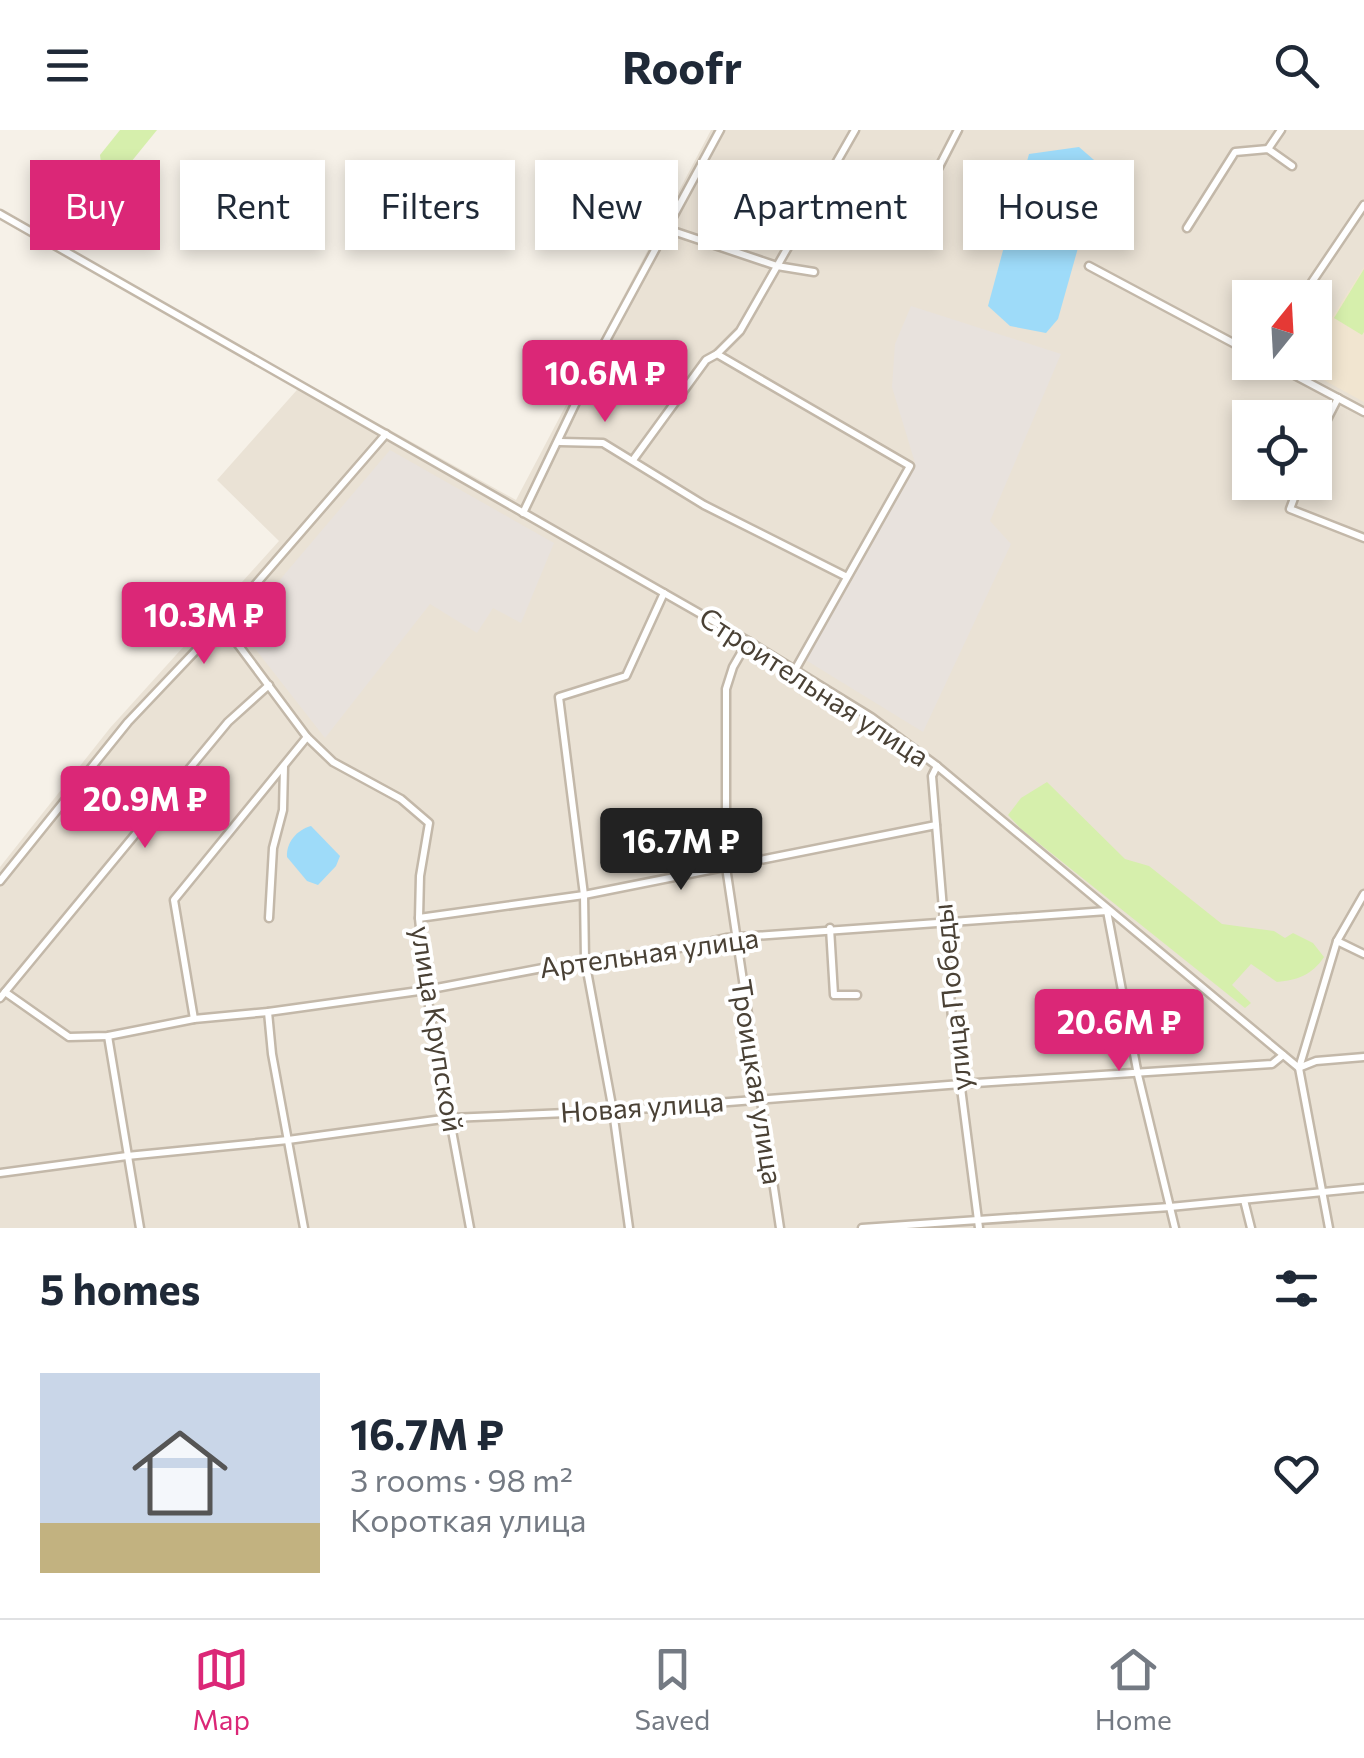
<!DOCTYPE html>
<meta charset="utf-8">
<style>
:root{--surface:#fff;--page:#f2f2f3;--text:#1f2937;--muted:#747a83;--line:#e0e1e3;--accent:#db2777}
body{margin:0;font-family:Commissioner,sans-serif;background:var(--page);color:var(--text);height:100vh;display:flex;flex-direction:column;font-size:38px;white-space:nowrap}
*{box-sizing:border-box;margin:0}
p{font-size:32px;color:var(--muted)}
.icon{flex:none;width:55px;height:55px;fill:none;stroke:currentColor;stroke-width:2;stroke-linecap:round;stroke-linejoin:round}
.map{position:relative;height:1098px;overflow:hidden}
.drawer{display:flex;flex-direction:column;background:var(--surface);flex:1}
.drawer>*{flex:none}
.top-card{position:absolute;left:30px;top:30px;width:1305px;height:90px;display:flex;gap:20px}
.needle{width:65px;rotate:18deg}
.buttons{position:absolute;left:1232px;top:150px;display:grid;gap:20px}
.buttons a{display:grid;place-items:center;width:100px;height:100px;border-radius:0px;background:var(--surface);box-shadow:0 5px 15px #0003;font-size:50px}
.price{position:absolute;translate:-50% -85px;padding:0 22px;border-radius:10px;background:var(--accent);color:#fff;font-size:32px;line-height:65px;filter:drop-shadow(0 2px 5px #0008)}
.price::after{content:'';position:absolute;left:50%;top:60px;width:30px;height:22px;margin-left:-15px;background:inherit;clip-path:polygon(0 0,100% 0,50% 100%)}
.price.active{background:#222;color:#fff}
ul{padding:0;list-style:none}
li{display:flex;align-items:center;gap:30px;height:250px;padding:0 40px}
li span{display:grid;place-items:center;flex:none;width:280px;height:200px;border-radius:0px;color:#555}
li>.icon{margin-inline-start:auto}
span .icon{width:120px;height:120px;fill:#fffc;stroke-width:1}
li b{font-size:42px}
h2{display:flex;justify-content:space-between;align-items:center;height:120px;padding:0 40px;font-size:42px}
.pill{padding:0 35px;border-radius:0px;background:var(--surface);box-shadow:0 5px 15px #0003;font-size:35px;line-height:90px}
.pill.active{background:var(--accent);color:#fff}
header{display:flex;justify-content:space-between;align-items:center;height:130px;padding:0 40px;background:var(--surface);font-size:45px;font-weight:700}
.tab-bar{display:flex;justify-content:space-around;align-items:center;height:140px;border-top:2px solid var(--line);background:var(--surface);font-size:28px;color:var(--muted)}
.tab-bar a{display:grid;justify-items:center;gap:5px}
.tab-bar .active{color:var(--accent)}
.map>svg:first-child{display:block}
.residential{fill:#eae2d5;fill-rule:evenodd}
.industrial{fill:#e8e2dd}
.education{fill:#f1e5d0}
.green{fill:#d6efac}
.water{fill:#9edbf9}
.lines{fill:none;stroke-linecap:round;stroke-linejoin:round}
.minor-casing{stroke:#c3b8a9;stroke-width:11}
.minor{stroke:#fff;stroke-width:6}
.labels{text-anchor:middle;stroke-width:8;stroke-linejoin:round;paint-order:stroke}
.street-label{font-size:28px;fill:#4a4135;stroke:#fff}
</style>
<header><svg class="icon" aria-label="menu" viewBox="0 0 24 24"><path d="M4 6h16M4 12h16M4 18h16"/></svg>Roofr<svg class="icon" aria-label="search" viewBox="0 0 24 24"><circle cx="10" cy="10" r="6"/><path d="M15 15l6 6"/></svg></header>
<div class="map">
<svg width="1364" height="1098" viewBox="0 0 1364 1098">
<rect width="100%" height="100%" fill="#f6f1e8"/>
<!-- residential -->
<path class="residential" d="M 711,0 L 1364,0 L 1364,1098 L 0,1098 L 0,737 L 110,598 L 279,411 L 217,350 L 304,252 L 516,370 ZM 1250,168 L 1315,168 L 1315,232 L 1250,232 ZM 1250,288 L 1315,288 L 1315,352 L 1250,352 Z"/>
<!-- industrial -->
<g class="industrial">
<path d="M 911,176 L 1061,224 L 990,391 L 1011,414 L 923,602 L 804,529 L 915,333 L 892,257 L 895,214 Z"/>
<path d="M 390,320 L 554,413 L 521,493 L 493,478 L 477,503 L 430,474 L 325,608 L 239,498 Z"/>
</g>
<!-- education -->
<path class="education" d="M 1364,137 L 1364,272 L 1298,236 L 1299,233 L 1315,232 L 1315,199 L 1318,192 L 1328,194 Z"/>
<!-- green -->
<g class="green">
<path d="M 120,0 L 157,0 L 105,64 L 100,25 Z"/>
<path d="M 1364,139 L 1364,202 L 1362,205 L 1334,188 Z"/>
<path d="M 1047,652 L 1125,729 L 1149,736 L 1222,794 L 1274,801 L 1285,808 L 1293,803 L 1313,813 L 1324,827 C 1312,845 1298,850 1277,852 L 1251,834 L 1232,855 L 1251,873 L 1245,878 L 1021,699 L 1008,685 L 1021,668 Z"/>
</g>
<!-- water -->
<g class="water">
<path d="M 1079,17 L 1101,36 L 1058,189 L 1046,203 L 1010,196 L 988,176 L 1029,24 Z"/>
<path d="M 311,696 L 340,726 L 336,736 L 318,755 L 307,751 L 287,727 C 286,712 297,700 311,696 Z"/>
</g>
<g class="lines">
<!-- minor casing -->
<g class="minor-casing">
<g id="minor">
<path d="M 1268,19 L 1281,0"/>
<path d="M 923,68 L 958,0"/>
<path d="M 0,84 L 748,511 L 871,587 L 937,636 L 1299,938"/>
<path d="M 664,98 L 777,136 L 814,142"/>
<path d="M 1187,98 L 1235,22 L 1268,19 L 1292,36"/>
<path d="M 1089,136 L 1250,222"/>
<path d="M 1312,152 L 1364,75"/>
<path d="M 717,224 L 910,336 L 795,540"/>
<path d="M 1270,232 L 1364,282"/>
<path d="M 560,312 L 603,313 L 704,375 L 847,447"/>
<path d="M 1315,313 L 1338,268"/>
<path d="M 633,330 L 706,230 L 717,224 L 740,201 L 855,0"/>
<path d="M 1300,352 L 1290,379 L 1364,408"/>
<path d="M 523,383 L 602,218 L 720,0"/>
<path d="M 222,493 L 307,607 L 333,632 L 401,669 L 429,693 L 420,746 L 419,788 L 426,860 L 470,1098"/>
<path d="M 748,511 L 733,537 L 726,559 L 726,737 L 780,1098"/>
<path d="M 937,636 L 932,646 L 952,888 L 979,1098"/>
<path d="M 0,751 L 128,592 L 222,493 L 386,304"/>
<path d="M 269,788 L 273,718 L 283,680 L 284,636"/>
<path d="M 419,788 L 584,765 L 936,695"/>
<path d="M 830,798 L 834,865 L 857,865"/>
<path d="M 1337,811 L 1364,824"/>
<path d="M 5,862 L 69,907 L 108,906 L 194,889 L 268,882 L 426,860 L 585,830 L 662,822 L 726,808 L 1107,781 L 1138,945 L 1175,1098"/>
<path d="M 0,868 L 228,592 L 269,555"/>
<path d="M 268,882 L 272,924 L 304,1098"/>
<path d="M 194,889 L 174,770 L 307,607"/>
<path d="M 108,906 L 140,1098"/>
<path d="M 1301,937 L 1316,931 L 1364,927"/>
<path d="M 0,1043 L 127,1026 L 288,1010 L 450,988 L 613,981 L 961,954 L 1272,934 L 1283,925"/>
<path d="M 1244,1070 L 1251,1098"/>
<path d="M 629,1098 L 613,981 L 585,830 L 584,765 L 559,567 L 626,546 L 664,463"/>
<path d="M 862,1098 L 1170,1077 L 1364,1058"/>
<path d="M 1329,1098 L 1299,938 L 1337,811 L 1364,764"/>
</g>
</g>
<!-- minor -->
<use href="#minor" class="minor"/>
</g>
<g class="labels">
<!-- street labels -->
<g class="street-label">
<text transform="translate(814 557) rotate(33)" y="10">Строительная улица</text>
<text transform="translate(649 823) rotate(-8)" y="10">Артельная улица</text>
<text transform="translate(952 867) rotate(-96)" y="10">улица Победы</text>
<text transform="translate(437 899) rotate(81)" y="10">улица Крупской</text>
<text transform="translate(757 952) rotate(81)" y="10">Троицкая улица</text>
<text transform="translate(642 977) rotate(-4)" y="10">Новая улица</text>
</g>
</g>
</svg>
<div class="buttons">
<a><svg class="needle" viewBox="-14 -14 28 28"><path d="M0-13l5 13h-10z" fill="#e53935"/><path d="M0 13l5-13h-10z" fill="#747a83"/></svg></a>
<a><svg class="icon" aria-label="locate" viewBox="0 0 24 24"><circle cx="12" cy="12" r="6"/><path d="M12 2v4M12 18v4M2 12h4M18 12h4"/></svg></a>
</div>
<b class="price" style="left:605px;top:295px">10.6M ₽</b>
<b class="price" style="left:204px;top:537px">10.3M ₽</b>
<b class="price" style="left:145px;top:721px">20.9M ₽</b>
<b class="price active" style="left:681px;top:763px">16.7M ₽</b>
<b class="price" style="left:1119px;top:944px">20.6M ₽</b>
<div class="top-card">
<a class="pill active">Buy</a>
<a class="pill">Rent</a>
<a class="pill">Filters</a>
<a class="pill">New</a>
<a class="pill">Apartment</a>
<a class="pill">House</a>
</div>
</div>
<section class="drawer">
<h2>5 homes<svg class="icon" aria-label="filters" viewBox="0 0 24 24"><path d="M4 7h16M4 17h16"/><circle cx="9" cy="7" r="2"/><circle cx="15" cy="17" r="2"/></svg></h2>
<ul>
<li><span style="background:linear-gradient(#c9d6e8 75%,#c2b280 0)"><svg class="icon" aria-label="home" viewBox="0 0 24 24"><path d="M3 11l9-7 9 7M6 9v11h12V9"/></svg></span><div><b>16.7M ₽</b><p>3 rooms · 98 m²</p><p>Короткая улица</p></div><svg class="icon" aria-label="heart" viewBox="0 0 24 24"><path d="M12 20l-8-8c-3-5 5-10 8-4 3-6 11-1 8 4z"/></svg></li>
</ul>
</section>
<nav class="tab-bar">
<a class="active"><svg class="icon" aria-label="map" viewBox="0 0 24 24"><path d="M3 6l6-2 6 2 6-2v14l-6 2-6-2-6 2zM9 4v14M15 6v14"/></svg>Map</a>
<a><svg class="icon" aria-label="saved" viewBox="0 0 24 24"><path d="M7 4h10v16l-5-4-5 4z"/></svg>Saved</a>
<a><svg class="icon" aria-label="home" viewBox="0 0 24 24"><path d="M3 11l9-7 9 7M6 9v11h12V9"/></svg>Home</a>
</nav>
